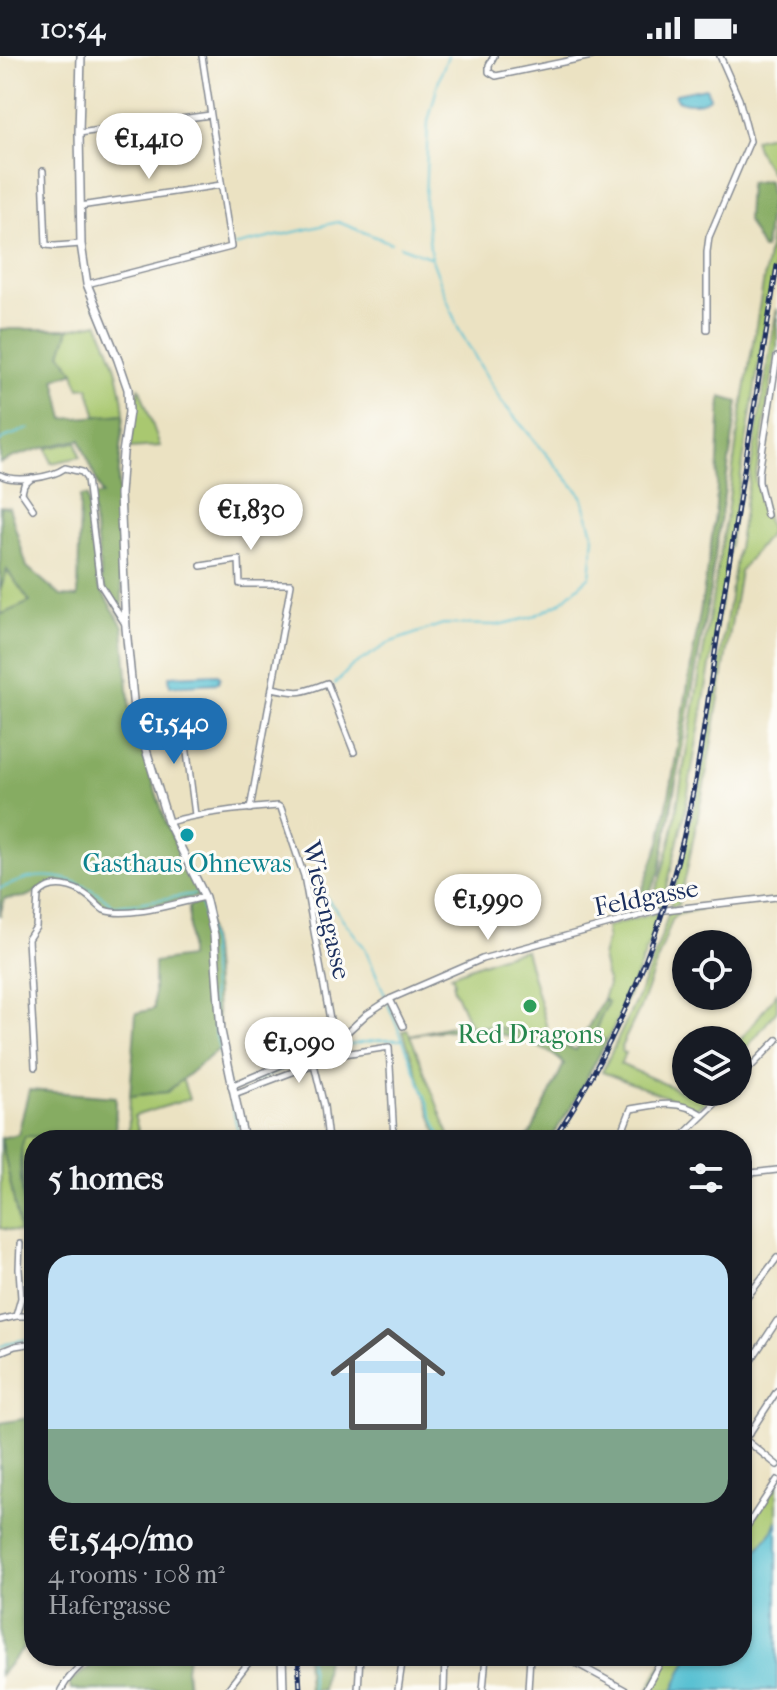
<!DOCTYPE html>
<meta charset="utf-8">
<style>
:root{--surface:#171b24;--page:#242831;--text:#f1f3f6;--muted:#9ea1a6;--line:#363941;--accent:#1f6fb2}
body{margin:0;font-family:"IM FELL French Canon",serif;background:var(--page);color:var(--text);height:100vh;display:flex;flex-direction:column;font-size:30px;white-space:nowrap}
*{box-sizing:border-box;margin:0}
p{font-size:26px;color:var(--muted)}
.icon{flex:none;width:44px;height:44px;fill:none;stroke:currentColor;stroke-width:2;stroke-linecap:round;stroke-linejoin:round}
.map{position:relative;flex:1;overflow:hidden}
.details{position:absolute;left:24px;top:1074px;width:728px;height:536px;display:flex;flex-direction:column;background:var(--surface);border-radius:32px;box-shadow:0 2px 6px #0004}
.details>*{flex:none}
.controls{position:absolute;left:672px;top:874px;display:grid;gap:16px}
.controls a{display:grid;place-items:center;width:80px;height:80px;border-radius:50%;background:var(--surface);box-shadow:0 2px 6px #0004;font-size:40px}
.price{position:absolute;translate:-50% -68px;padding:0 18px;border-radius:28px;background:#fff;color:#222;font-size:26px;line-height:52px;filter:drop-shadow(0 2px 4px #0008)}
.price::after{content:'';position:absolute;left:50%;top:48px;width:24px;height:18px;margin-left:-12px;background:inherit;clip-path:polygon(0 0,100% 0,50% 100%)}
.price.on{background:var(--accent);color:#fff}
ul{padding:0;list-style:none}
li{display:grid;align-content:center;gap:16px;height:424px;padding:0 24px}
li+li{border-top:2px solid var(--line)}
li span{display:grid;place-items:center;height:248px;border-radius:24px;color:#555}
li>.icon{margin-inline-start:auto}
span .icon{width:144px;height:144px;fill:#fffc;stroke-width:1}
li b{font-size:34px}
h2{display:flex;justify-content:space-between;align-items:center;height:96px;padding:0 24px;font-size:34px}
.status{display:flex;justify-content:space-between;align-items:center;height:56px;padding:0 40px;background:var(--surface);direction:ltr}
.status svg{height:22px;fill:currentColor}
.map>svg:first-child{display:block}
.green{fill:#a9c870;stroke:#627c67;stroke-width:2}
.forest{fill:#86ac62;stroke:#506e60;stroke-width:2}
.water{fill:#57c0d2;stroke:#397898;stroke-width:2}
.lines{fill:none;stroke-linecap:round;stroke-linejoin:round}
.stream{stroke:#57c0d2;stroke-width:2}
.street-casing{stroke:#838890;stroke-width:8}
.secondary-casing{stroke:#838890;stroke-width:10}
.street{stroke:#fff;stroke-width:5}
.secondary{stroke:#fff;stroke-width:7}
.rail-casing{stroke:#1b2f5e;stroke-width:5}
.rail{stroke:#fdfcf7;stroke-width:2;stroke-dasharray:6;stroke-linecap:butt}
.culture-dot{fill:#0f9aa8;stroke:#fdfcf7;stroke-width:3}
.leisure-dot{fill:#2e9e5b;stroke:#fdfcf7;stroke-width:3}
.labels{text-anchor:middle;stroke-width:6;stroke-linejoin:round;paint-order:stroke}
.culture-label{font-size:26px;fill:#0d838f;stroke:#fdfcf7}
.street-label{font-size:26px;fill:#1b2f5e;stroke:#fdfcf7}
.leisure-label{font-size:26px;fill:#27864d;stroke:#fdfcf7}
</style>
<div class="status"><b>10:54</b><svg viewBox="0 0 49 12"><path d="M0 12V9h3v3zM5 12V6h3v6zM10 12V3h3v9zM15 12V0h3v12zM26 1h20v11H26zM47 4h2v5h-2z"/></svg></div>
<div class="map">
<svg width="777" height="1634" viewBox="0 0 777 1634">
<rect width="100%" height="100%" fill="#fdfcf7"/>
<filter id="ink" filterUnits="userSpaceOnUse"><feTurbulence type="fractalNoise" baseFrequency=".0125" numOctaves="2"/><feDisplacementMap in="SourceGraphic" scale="16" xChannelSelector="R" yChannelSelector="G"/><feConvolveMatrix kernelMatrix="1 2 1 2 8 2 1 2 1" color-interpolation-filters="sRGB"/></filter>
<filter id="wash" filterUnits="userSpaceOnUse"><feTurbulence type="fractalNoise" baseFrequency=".006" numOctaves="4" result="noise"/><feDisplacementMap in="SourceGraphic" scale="32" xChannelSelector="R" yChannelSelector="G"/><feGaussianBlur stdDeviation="1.8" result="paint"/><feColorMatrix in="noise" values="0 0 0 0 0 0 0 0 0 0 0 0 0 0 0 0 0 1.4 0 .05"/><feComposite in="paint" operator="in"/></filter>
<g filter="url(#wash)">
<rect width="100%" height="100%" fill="#ebe2c2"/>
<!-- green -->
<g class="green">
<path d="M 777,46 L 777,193 L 715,581 L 684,760 L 662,851 L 659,852 L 656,849 L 654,838 L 660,823 L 672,780 L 727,457 L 738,376 L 769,193 L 775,138 L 773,120 L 758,96 L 754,83 L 772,79 Z"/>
<path d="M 777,252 L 777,290 L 755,424 L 771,476 L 740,515 L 707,714 L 686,819 L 678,849 L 670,851 L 700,726 Z"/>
<path d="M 98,267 C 113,300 121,321 124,358 L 97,361 L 88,331 L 79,332 L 74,316 L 61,298 L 69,273 Z"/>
<path d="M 139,330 L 160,390 L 130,392 Z"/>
<path d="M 77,386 L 80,401 L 51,407 L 47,392 Z"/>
<path d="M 7,513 L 30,546 L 1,559 L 0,534 Z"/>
<path d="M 700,851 L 700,853 L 676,859 L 672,864 L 640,952 L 621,991 L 622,996 L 626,997 L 620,1008 L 685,1037 C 694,1038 703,1036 712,1036 L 702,1049 L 695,1052 L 602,1016 C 627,964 654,911 669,855 Z"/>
<path d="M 660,856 C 645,900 628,943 607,985 L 599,980 L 597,970 L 608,946 L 603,943 L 608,929 L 602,901 L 607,882 L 606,871 Z"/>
<path d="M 525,894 L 549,979 C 522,978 496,971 470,970 L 453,931 L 454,924 L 451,919 L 501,900 Z"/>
<path d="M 777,937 L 777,954 L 738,1003 L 738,987 Z"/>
<path d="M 407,974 L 410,979 L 451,1084 L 439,1084 L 403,975 Z"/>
<path d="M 182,1022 L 189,1043 L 134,1060 L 141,1084 L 128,1084 L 130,1040 L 167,1036 Z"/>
<path d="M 25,1079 L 93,1084 L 34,1084 L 34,1142 L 29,1146 L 24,1146 L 21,1089 Z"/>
<path d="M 1,1082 L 21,1177 L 0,1172 Z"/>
<path d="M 777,1428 L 777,1465 L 773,1475 L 742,1512 L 742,1481 Z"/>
<path d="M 666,1600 L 689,1600 L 673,1634 L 648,1634 Z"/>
</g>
<!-- forest -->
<g class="forest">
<path d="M 768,124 L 771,142 L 765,193 L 762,193 L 747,165 L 749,127 Z"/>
<path d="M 0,273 L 69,273 L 61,298 L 74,316 L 55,323 L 64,363 L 124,358 L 118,427 L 123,563 L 102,527 L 91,440 L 102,439 L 80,384 C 53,389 25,395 0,407 Z"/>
<path d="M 721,341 L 738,346 L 707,552 L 660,815 C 654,830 650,839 637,848 L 660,786 L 672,724 L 709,503 L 716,450 Z"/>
<path d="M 80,440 L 87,440 L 98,529 L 123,570 L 130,656 L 166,767 L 202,840 L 126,854 L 104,852 L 80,832 L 69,827 L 55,827 L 25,841 L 4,843 L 0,860 L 0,556 L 2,558 L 30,546 L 7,514 L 0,534 L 0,450 L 9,451 L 27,511 L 61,540 L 78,541 Z"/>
<path d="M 203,845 L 212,893 L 220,992 L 167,1036 L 130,1040 L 136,957 L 154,953 L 154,906 L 189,901 L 189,850 Z"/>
<path d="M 603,943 L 608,946 L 597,970 L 599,980 L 607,985 L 571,1051 L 550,1084 L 524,1084 L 531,1077 L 564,1008 C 554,997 541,992 527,986 C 483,970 455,972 410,979 L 456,969 L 496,971 L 528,978 L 549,979 L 562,989 L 576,994 Z"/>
<path d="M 29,1034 L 116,1041 L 115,1084 L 25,1080 C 15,1102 24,1148 28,1173 L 20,1175 L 1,1082 L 18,1078 Z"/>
<path d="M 34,1361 L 34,1528 L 20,1536 L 25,1590 L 0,1619 L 0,1367 Z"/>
<path d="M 127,1600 L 188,1600 L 186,1612 L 188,1634 L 71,1634 L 69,1627 L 97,1605 L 127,1607 Z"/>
<path d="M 306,1600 L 326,1600 L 322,1634 L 308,1634 Z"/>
</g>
<!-- water -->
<g class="water">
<path d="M 706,32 L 710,41 C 703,49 686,48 677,44 L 675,41 L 676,38 Z"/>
<path d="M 217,618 L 220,621 L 218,627 L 170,630 L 169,620 Z"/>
<path d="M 777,1465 L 777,1634 L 673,1634 L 689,1600 L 742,1600 L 742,1512 L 773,1475 Z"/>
</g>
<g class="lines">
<!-- stream -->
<g class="stream">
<path d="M 234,190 L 338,166 L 391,187"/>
<path d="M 400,190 L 429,201"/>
<path d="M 0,386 L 4,382 L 30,372"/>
<path d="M 335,628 L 352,610 L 391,586 L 443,568 L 498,569 L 532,561 L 560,547 L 590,520 L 594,481 L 582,440 L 501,345 L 458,272 L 431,201 L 425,146 L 428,66 L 440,20 L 448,0"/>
<path d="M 312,823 L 365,892 L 385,939"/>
<path d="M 0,832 C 10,830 20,823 30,822 C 62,816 89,829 113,849 L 137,847 L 194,838"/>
<path d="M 201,848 L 210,888 L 213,966 L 240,1084"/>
<path d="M 388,948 L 403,984"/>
<path d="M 240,1032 C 292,1010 345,980 403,984 L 442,1084"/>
<path d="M 0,1291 L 11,1286 L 34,1282"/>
<path d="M 309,1600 L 312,1634"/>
</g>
</g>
</g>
<g filter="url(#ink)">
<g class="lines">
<!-- street casing -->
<g class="street-casing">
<g id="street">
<path d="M 494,0 L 489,9 L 489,16 L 496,20 L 592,0"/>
<path d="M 79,77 L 210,59"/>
<path d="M 43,115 L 46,189 L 55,190 L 81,188"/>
<path d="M 80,150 L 221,129"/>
<path d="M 87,228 L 231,191 L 202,0"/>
<path d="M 707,273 L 707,196 L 709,181 L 750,85 L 739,43 L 720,0"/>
<path d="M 0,419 C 15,427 51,422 65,412 L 82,416 L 87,423 L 100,528 L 125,568"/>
<path d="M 32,422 L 24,429 L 22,437 L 33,453"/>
<path d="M 767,459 L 759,426 L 759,417 L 777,301"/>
<path d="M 201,510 L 239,504 L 240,528 L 291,528 L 250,753"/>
<path d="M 272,632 C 299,638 302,637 327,627 L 354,696"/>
<path d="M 182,657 L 195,759"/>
<path d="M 169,766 C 205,756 241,753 278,750 L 281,752 L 304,820 L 334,986"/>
<path d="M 390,943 L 403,970"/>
<path d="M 314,1008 L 338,999 L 389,991 L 394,1084"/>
<path d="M 35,1011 L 28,883 L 36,871 L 38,839 C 51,823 75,830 89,841 C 94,845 99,851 104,854 C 127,863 180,846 205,841"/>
<path d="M 738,1024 L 777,984"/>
<path d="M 231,1030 L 326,990 L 343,980 L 367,958 L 390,943 L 482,903 L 657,855 L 777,841"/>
<path d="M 234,1038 L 314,1008 L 324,1050 L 328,1084"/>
<path d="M 619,1084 L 631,1053 C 657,1048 679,1043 703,1059"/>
<path d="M 680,1084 L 685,1077 L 727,1036"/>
<path d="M 742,1118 L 777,1114"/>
<path d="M 742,1248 L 777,1202"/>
<path d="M 16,1260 L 21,1242 L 19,1213 L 20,1188"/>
<path d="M 0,1264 L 16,1260 L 34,1260"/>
<path d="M 0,1296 L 15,1290 L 34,1287"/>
<path d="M 742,1318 L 777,1265"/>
<path d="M 742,1381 L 749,1378 L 777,1335"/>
<path d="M 742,1381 L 777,1409"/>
<path d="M 742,1478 L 777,1424"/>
<path d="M 563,1600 L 625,1634"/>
<path d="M 61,1634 C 70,1618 78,1612 91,1600"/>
<path d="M 227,1634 L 253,1601 L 257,1600"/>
<path d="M 358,1634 L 360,1600"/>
<path d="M 398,1634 L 403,1600"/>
<path d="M 444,1634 L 445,1600"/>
<path d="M 483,1634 L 486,1600"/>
<path d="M 528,1634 L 530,1600"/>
<path d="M 645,1634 L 664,1600"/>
</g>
</g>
<!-- secondary casing -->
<g class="secondary-casing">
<g id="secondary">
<path d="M 81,0 L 79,77 L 81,188 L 87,228 L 118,304 L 128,333 L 129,356 L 123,397 L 120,438 L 126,572 L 134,654 L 168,766 L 205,841 L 214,879 L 221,975 L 244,1084"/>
<path d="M 282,1600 L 283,1634"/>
</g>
</g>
<!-- street -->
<use href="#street" class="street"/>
<!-- secondary -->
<use href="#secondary" class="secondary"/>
<!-- rail casing -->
<g class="rail-casing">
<g id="rail">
<path d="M 553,1084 C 610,998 652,903 678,803 C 699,723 708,639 721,557 C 739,442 758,326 777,210"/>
<path d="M 298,1600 L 300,1634"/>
</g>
</g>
<!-- rail -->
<use href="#rail" class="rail"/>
</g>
</g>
<!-- markers -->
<circle class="culture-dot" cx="187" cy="779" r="8"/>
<circle class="leisure-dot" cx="530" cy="950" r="8"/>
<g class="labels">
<!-- culture labels -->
<g class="culture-label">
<text x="187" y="816">Gasthaus Ohnewas</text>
</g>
<!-- street labels -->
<g class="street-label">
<text transform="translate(646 841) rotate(-11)" y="9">Feldgasse</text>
<text transform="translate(327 854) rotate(77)" y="9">Wiesengasse</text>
</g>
<!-- leisure labels -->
<g class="leisure-label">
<text x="530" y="987">Red Dragons</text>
</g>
</g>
</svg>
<div class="controls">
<a><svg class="icon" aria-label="locate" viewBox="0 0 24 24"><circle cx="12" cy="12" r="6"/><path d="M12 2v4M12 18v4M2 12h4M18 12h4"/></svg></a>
<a><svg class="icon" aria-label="layers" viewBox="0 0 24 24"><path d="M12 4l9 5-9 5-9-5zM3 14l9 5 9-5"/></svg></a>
</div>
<b class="price" style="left:149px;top:125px">€1,410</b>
<b class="price" style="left:251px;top:496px">€1,830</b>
<b class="price on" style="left:174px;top:710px">€1,540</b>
<b class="price" style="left:488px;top:886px">€1,990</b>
<b class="price" style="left:299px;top:1029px">€1,090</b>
<section class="details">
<h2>5 homes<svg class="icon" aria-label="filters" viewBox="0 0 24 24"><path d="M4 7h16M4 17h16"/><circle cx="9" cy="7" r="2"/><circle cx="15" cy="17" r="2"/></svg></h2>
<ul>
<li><span style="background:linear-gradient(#bfe0f5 70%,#7fa58c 0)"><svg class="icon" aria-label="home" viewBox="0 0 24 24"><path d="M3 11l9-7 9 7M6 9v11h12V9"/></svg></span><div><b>€1,540/mo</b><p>4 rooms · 108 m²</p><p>Hafergasse</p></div></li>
</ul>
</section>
</div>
